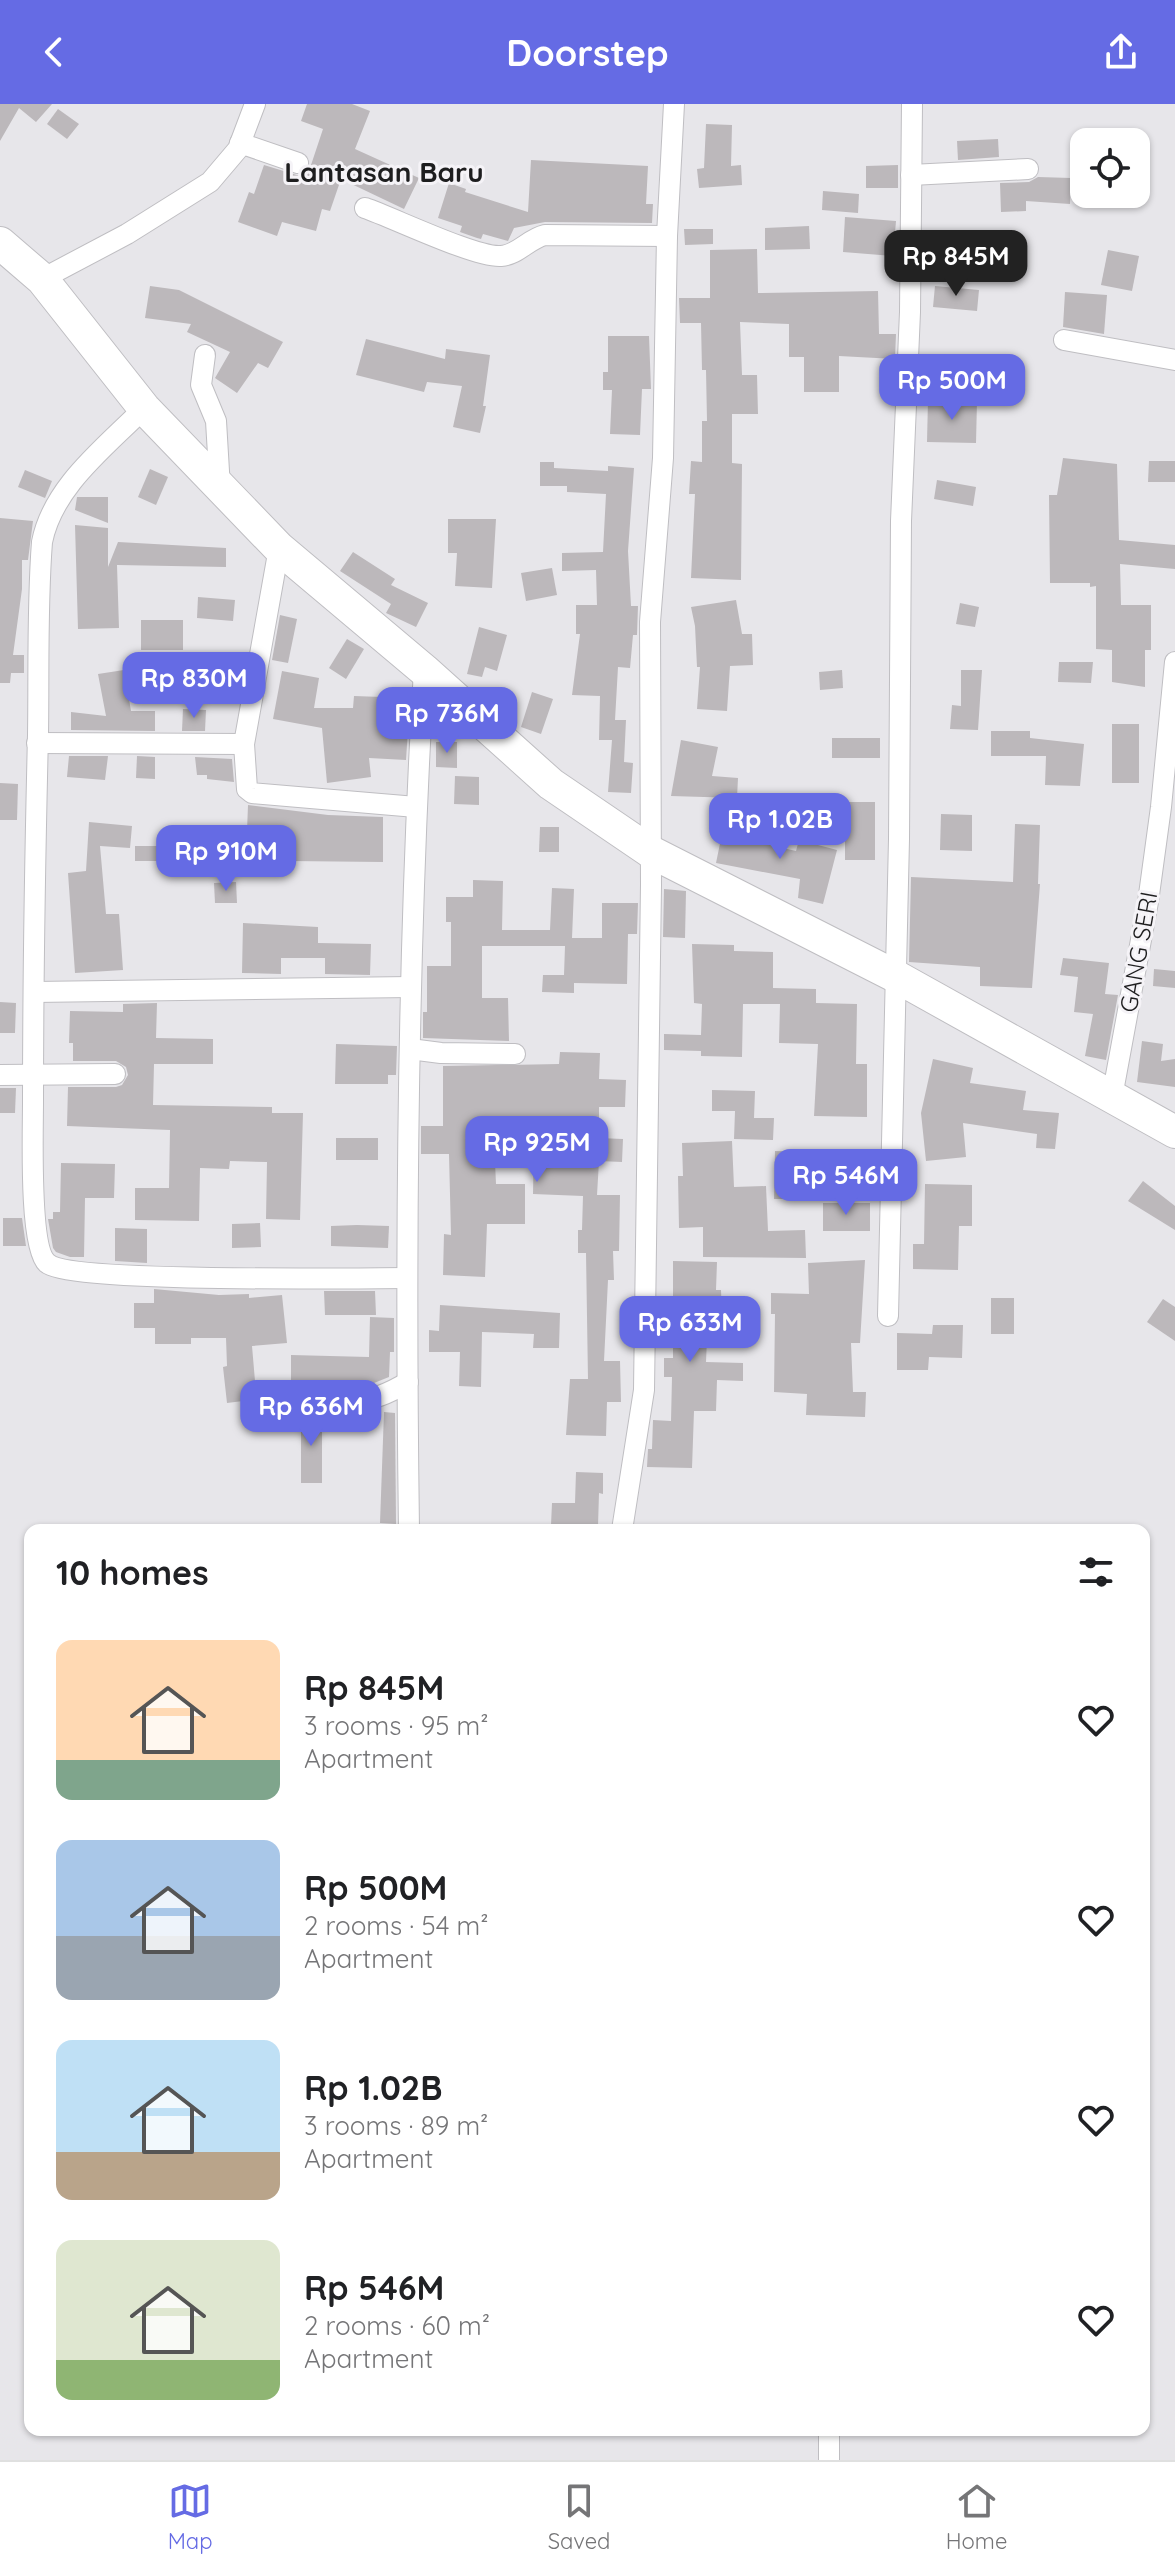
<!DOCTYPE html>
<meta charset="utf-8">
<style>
:root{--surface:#fff;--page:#f2f2f2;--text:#202124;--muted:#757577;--line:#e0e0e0;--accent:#656be4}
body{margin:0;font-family:Quicksand,sans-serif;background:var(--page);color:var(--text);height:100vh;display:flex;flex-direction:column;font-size:30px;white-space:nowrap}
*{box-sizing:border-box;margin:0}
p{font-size:26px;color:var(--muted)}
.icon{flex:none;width:44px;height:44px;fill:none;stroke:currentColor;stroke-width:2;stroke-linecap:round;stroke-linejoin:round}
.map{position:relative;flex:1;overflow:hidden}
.panel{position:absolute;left:24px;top:1420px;width:1126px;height:912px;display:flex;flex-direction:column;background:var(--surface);border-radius:16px;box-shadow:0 2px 6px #0004}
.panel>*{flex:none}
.tools{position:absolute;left:1070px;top:24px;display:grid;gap:16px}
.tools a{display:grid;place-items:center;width:80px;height:80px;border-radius:16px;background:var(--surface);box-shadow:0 2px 6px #0004;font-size:40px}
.price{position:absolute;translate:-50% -68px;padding:0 18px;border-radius:16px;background:var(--accent);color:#fff;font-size:26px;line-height:52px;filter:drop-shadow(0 2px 4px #0008)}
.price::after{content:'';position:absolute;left:50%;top:48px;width:24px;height:18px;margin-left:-12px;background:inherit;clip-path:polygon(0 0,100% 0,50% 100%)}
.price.active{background:#222;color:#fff}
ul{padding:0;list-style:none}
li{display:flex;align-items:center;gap:24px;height:200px;padding:0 32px}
li span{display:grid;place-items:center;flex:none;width:224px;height:160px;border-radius:16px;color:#555}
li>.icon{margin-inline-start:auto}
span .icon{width:96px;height:96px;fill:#fffc;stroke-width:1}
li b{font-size:34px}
h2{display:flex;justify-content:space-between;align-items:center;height:96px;padding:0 32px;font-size:34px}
header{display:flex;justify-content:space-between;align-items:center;height:104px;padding:0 32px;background:var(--accent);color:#fff;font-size:36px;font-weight:700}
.menu{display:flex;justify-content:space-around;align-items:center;height:112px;border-top:2px solid var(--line);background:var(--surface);font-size:22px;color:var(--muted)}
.menu a{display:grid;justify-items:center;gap:4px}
.menu .active{color:var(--accent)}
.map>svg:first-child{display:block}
.building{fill:#bcb8bb}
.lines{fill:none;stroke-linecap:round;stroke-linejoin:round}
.street-casing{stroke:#bfbec2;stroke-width:22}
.primary-casing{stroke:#bfbec2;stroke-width:34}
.street{stroke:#fff;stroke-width:20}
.primary{stroke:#fff;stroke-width:32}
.labels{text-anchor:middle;stroke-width:6;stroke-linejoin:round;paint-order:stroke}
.street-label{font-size:24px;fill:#1e1e1f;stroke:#f5f3f7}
.quarter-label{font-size:28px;font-weight:bold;fill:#1e1e1f;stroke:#f5f3f7}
</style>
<header><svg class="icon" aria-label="back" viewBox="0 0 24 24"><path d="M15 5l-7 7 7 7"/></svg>Doorstep<svg class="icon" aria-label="share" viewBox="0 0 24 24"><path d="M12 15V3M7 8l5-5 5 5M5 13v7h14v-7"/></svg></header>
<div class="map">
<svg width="1175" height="2356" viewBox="0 0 1175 2356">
<rect width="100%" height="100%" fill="#e7e6ea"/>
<!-- building -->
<g class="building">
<path d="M 0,0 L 52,0 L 36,18 L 19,4 L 0,37 Z"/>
<path d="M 307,0 L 352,0 L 370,7 L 355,45 L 419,74 L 404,105 L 341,75 L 330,107 L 322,105 L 316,127 L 282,118 L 277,132 L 238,118 L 249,88 L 254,90 L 264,61 L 300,72 L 310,64 L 323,25 L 301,17 Z"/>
<path d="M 58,5 L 79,20 L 67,35 L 47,20 Z"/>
<path d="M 706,20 L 732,21 L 731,62 L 741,61 L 742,81 L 699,84 L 697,65 L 704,64 Z"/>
<path d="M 998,35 L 999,53 L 958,56 L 957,37 Z"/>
<path d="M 531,56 L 648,62 L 646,100 L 653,100 L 652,119 L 545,118 L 514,124 L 508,137 L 483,130 L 481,135 L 477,134 L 460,128 L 462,122 L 438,114 L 449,79 L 466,85 L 465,88 L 528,108 Z"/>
<path d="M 898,61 L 898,84 L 866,84 L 866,62 Z"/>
<path d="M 1038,73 L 1071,74 L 1070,100 L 1026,97 L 1026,107 L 1001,108 L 1000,79 L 1029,78 Z"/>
<path d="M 823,87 L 859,90 L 858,109 L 822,106 Z"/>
<path d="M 845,113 L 896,117 L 893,152 L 843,148 Z"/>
<path d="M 809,122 L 810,145 L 765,146 L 765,124 Z"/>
<path d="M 684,125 L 713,125 L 713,140 L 685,141 Z"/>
<path d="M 757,145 L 758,189 L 878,187 L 879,230 L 896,230 L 895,255 L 839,252 L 839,288 L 804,288 L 804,253 L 789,253 L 789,220 L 740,218 L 742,271 L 757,271 L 758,310 L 732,310 L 732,359 L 742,360 L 741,476 L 691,474 L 695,390 L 689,390 L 691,357 L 702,358 L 702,317 L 707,317 L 706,266 L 702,266 L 701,219 L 680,219 L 679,194 L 710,194 L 710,146 Z"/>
<path d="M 1108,146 L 1139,152 L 1132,187 L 1101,181 Z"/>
<path d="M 150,182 L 179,186 L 283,238 L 268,264 L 258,259 L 237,289 L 215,274 L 230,248 L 187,228 L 191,220 L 145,214 Z"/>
<path d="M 935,182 L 979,186 L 977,207 L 933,203 Z"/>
<path d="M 1065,188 L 1107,191 L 1104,230 L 1063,223 Z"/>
<path d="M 608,232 L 649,232 L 651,285 L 642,285 L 640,331 L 610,330 L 612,286 L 603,286 L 603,268 L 608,268 Z"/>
<path d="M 366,235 L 445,255 L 446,245 L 490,251 L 483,302 L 486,302 L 480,329 L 453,323 L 462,282 L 427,278 L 424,288 L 356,271 Z"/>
<path d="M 928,296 L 977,297 L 976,339 L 927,338 Z"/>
<path d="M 1063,354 L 1117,360 L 1119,436 L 1175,441 L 1175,465 L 1120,460 L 1121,501 L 1151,501 L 1151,546 L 1145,546 L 1145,583 L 1112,578 L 1112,546 L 1096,545 L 1096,482 L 1090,483 L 1090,479 L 1050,479 L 1049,391 L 1057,391 Z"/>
<path d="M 1149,357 L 1175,357 L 1175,378 L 1148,378 Z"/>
<path d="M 540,358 L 554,358 L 554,364 L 608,367 L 608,362 L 634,364 L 628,447 L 631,502 L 638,502 L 637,531 L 633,531 L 630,564 L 618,563 L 615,616 L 626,616 L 624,658 L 633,659 L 631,689 L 608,688 L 612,636 L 599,636 L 600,592 L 572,591 L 580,530 L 576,530 L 576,501 L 597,501 L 596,466 L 562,467 L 562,449 L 603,448 L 606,390 L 567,388 L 567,382 L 540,382 Z"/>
<path d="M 150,365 L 168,373 L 156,401 L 138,393 Z"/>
<path d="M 25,366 L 52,377 L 45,394 L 18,383 Z"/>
<path d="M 937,376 L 976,383 L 973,402 L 934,395 Z"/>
<path d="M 77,393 L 108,393 L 108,419 L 75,406 Z"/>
<path d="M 0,414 L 33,417 L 28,456 L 22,456 L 22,485 L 13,551 L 24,551 L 24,569 L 11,569 L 10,579 L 0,579 Z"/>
<path d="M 448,415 L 496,415 L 492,484 L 455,482 L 457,449 L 448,449 Z"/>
<path d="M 75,421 L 108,424 L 108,463 L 118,438 L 226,444 L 226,463 L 117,461 L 119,524 L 78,525 Z"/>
<path d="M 353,448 L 395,475 L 391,481 L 428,499 L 416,523 L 386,509 L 391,500 L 340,467 Z"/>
<path d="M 552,464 L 557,491 L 526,497 L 521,469 Z"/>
<path d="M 198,493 L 235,496 L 233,517 L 197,514 Z"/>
<path d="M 736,496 L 742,530 L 752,530 L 753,561 L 730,562 L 727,607 L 697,605 L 700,563 L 697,563 L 695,522 L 691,503 Z"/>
<path d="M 960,499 L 979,503 L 975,523 L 956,520 Z"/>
<path d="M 280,511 L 297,515 L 288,559 L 272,556 Z"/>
<rect x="141" y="516" width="42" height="30"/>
<path d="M 479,523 L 507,531 L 497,567 L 485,563 L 482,573 L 467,570 Z"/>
<path d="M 347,535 L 364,545 L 346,575 L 329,564 Z"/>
<path d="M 1059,558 L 1093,558 L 1091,579 L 1058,578 Z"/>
<path d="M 124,566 L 131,607 L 155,607 L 155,627 L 71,626 L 71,608 L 106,612 L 98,570 Z"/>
<path d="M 842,566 L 843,584 L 820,586 L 819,568 Z"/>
<path d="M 961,566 L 982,566 L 978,626 L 950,625 L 952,601 L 961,602 Z"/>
<path d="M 282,567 L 319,574 L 314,604 L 353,604 L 354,592 L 410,594 L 406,656 L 369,654 L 371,673 L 327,679 L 322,624 L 273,615 Z"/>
<path d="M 532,588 L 553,595 L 541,630 L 521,623 Z"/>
<path d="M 183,605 L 206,606 L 205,627 L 182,627 Z"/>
<rect x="1112" y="620" width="27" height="59"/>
<path d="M 991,627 L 1030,627 L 1030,634 L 1084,640 L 1080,682 L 1045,681 L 1046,652 L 991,652 Z"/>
<rect x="832" y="634" width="48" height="20"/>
<path d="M 681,636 L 718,643 L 712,672 L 738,674 L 737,694 L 671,692 Z"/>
<path d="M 436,638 L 457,638 L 457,664 L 436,663 Z"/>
<path d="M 69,652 L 108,652 L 105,676 L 67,673 Z"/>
<path d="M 137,652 L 155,653 L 155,675 L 136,674 Z"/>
<path d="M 195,653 L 232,655 L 234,678 L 207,675 L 207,671 L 197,671 Z"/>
<path d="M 455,672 L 479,673 L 479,701 L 454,700 Z"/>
<path d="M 0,679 L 18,680 L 17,716 L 0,716 Z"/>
<rect x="845" y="698" width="30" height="58"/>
<path d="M 248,701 L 328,711 L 383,713 L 383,758 L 289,757 L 289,751 L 247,750 L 247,745 L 204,748 L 203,731 L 247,727 Z"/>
<path d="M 941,710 L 972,711 L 972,747 L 940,746 Z"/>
<path d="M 89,718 L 132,722 L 130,744 L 100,742 L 106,810 L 119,810 L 123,866 L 75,869 L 68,769 L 86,767 Z"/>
<path d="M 724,720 L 746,724 L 744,735 L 796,747 L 799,736 L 837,746 L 823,800 L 798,794 L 800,775 L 716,759 Z"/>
<path d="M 1015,720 L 1040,721 L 1038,780 L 1040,780 L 1032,884 L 980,882 L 980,863 L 909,858 L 911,773 L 1013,778 Z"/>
<path d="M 540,723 L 559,723 L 559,748 L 539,748 Z"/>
<rect x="135" y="742" width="41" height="15"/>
<path d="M 473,776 L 503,777 L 502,826 L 550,826 L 552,784 L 574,785 L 572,834 L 602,834 L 602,799 L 638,799 L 637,830 L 628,830 L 627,880 L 574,879 L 574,889 L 542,888 L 543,871 L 564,871 L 565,842 L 482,842 L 482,894 L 508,894 L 509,937 L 423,934 L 423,908 L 427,908 L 427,862 L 451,862 L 451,818 L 446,818 L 446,793 L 473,793 Z"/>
<path d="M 236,778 L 237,799 L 215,799 L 214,779 Z"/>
<path d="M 664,785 L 686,787 L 685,834 L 663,833 Z"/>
<path d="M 243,819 L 318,823 L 318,839 L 371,840 L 370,871 L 325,870 L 325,854 L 281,854 L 281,870 L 242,869 Z"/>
<path d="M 692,840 L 734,841 L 734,847 L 773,848 L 773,884 L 816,885 L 816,899 L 857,900 L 856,960 L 867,960 L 867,1013 L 814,1012 L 818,940 L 779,939 L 780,900 L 743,900 L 742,953 L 701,952 L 701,947 L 664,946 L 664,930 L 701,931 L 702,900 L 694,899 Z"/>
<path d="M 1063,854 L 1109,859 L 1105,890 L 1118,891 L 1106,956 L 1085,952 L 1093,910 L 1074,908 L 1078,873 L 1060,871 Z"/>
<path d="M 1154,865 L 1175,867 L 1175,884 L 1153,882 Z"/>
<path d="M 0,898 L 16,899 L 15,929 L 0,929 Z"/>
<path d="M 157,899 L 156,934 L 213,935 L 213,960 L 154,960 L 153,1001 L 272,1003 L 272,1009 L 303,1009 L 300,1116 L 266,1115 L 267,1058 L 230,1057 L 229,1065 L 200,1064 L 199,1117 L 135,1116 L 135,1084 L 169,1084 L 170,1026 L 67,1022 L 68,983 L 116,983 L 122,981 L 128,971 L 126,963 L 116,957 L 73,957 L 73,939 L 69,939 L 70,907 L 123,908 L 123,900 Z"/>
<path d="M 1142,937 L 1163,940 L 1161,957 L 1175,955 L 1175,983 L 1137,978 Z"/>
<path d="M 336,940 L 397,942 L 396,971 L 388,971 L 388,980 L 335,980 Z"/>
<path d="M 560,948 L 600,949 L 599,975 L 626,976 L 625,1003 L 599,1003 L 599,1034 L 623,1035 L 622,1058 L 599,1057 L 597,1091 L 620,1091 L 619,1147 L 613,1147 L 614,1176 L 608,1176 L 604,1257 L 620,1257 L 621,1298 L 607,1298 L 606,1332 L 566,1331 L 570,1275 L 588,1275 L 586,1149 L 578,1149 L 578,1126 L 582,1126 L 583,1092 L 533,1090 L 534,1035 L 494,1036 L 496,1080 L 525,1080 L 525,1120 L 487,1120 L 485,1173 L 443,1171 L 444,1130 L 451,1131 L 449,1050 L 421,1050 L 421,1022 L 443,1022 L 443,962 L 559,960 Z"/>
<path d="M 933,955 L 973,964 L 970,979 L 1026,987 L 1023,1006 L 1059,1009 L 1055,1045 L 1036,1044 L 1037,1030 L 963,1019 L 966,1053 L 926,1057 L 921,1009 Z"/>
<path d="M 0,984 L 16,984 L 15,1009 L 0,1009 Z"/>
<path d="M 712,986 L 755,987 L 754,1014 L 774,1014 L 773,1036 L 734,1035 L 735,1007 L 712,1007 Z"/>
<rect x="336" y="1034" width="42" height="22"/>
<path d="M 732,1037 L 734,1083 L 766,1082 L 768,1127 L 805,1126 L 806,1154 L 703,1153 L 703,1123 L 679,1124 L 678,1072 L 683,1072 L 682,1039 Z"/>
<path d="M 775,1047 L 820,1048 L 819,1095 L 774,1095 Z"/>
<path d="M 61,1059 L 115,1060 L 114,1094 L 85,1094 L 84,1153 L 70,1153 L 56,1148 L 53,1144 L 48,1115 L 53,1115 L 53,1108 L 60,1108 Z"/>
<path d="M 1143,1077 L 1175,1102 L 1175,1126 L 1128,1097 Z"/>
<path d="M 925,1080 L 972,1081 L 972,1122 L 959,1122 L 958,1166 L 913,1165 L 913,1140 L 924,1140 Z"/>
<rect x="823" y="1099" width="47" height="28"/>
<path d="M 3,1114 L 22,1114 L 26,1142 L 3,1142 Z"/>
<path d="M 260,1119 L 261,1143 L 232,1144 L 232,1120 Z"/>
<path d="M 357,1121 L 389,1122 L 388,1144 L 331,1142 L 331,1122 Z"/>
<path d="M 115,1124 L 147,1125 L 147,1159 L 115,1157 Z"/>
<path d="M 865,1156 L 860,1239 L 851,1239 L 853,1288 L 866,1288 L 865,1313 L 806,1311 L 807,1290 L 774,1288 L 775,1210 L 771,1210 L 771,1189 L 809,1190 L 808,1159 Z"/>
<path d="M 673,1157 L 717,1158 L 716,1186 L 721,1186 L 722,1212 L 708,1212 L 706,1258 L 743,1259 L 743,1277 L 717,1276 L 716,1307 L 694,1307 L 692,1364 L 647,1363 L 648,1345 L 652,1345 L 653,1316 L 671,1317 L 672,1273 L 664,1273 L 664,1254 L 673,1254 Z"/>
<path d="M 154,1185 L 219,1191 L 249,1190 L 249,1194 L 282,1191 L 287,1239 L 252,1242 L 255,1277 L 268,1277 L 268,1300 L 251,1300 L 251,1296 L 227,1299 L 223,1263 L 227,1262 L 226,1234 L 191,1234 L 191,1240 L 155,1240 L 155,1224 L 134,1224 L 134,1199 L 154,1199 Z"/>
<path d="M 324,1187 L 375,1187 L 376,1211 L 325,1211 Z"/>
<rect x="991" y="1194" width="23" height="36"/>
<path d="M 1163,1195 L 1175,1203 L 1175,1237 L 1147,1218 Z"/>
<path d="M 440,1201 L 560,1209 L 559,1244 L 533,1244 L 534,1230 L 482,1228 L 481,1283 L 459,1282 L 460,1248 L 429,1248 L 429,1226 L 439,1227 Z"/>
<path d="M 370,1213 L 394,1214 L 394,1248 L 390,1248 L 389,1273 L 364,1283 L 322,1282 L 321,1285 L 291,1281 L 291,1251 L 369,1253 Z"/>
<path d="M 933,1221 L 963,1221 L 962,1254 L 929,1253 L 928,1266 L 897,1266 L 897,1229 L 932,1230 Z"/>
<path d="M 301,1308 L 322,1311 L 322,1379 L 301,1379 Z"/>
<path d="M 384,1308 L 395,1309 L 396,1420 L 380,1419 Z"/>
<path d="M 576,1368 L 603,1369 L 603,1390 L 599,1389 L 598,1422 L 551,1421 L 552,1399 L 575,1399 Z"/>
</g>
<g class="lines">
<!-- street casing -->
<g class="street-casing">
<g id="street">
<path d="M 240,39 L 298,59"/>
<path d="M 911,71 L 1028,65"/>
<path d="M 365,104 C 394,114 476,154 501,152 C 518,151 528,135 545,131 L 667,132"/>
<path d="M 42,175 L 127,130 L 210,78 L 238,45 L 255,0"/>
<path d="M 1064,236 L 1175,256"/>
<path d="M 205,251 L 201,281 L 216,317 L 220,384"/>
<path d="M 144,304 C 106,343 53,382 42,438 C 37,502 39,567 38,631 C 35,754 33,876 33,999 C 33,1027 29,1143 47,1159 C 69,1179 359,1174 407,1174"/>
<path d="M 279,444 L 244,640 L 247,685 L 252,689 L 416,703"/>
<path d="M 37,639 L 244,640"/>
<path d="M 34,888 L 411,883"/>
<path d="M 410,945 L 441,949 L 515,950"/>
<path d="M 0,971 L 115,970"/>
<path d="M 1112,993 L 1148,798 L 1161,703 L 1175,558"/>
<path d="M 888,1212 L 899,735 L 901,417 L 910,208 L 912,0"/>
<path d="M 286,1293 C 337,1300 362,1306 408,1278"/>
<path d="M 409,1426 C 405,1139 407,852 424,566"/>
<path d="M 622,1426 L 644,1286 L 651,781 L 650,518 L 663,354 L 667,132 L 674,0"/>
<path d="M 829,2356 L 829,2326"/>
</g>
</g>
<!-- primary casing -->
<g class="primary-casing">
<path id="primary" d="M 0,139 L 42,175 L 144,304 L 279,444 L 424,566 L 551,680 L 651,748 L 897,873 L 1175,1028"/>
</g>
<!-- street -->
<use href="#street" class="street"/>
<!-- primary -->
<use href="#primary" class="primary"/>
</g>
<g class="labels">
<!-- street labels -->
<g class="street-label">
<text transform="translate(1139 848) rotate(-80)" y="8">GANG SERI</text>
</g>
<!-- quarter labels -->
<g class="quarter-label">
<text x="384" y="78">Lantasan Baru</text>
</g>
</g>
</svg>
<div class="tools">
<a><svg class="icon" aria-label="locate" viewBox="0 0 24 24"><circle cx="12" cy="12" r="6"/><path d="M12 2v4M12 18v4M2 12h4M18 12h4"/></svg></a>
</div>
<b class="price active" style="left:956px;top:194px">Rp 845M</b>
<b class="price" style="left:952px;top:318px">Rp 500M</b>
<b class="price" style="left:194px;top:616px">Rp 830M</b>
<b class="price" style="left:447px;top:651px">Rp 736M</b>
<b class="price" style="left:780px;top:757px">Rp 1.02B</b>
<b class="price" style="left:226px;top:789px">Rp 910M</b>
<b class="price" style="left:537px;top:1080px">Rp 925M</b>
<b class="price" style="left:846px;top:1113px">Rp 546M</b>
<b class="price" style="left:690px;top:1260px">Rp 633M</b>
<b class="price" style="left:311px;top:1344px">Rp 636M</b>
<section class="panel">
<h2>10 homes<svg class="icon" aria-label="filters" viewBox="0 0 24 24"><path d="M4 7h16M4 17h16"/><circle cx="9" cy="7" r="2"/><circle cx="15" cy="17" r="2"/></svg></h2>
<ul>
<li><span style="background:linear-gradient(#ffd9b3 75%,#7fa58c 0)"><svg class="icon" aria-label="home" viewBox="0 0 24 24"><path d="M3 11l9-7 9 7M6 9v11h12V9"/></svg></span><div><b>Rp 845M</b><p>3 rooms · 95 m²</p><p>Apartment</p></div><svg class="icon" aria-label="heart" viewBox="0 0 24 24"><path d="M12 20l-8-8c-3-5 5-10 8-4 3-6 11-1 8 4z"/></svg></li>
<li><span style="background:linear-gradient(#a9c7e8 60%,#9aa5b1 0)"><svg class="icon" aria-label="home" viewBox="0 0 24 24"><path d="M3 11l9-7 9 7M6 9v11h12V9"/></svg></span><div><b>Rp 500M</b><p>2 rooms · 54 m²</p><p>Apartment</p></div><svg class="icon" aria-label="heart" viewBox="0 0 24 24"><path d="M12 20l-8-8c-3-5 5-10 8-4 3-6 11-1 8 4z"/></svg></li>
<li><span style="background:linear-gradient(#bfe0f5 70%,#b9a48a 0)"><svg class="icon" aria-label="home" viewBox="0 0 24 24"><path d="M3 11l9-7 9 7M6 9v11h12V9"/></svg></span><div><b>Rp 1.02B</b><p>3 rooms · 89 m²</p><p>Apartment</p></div><svg class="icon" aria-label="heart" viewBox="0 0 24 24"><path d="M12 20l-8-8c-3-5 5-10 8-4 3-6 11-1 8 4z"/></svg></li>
<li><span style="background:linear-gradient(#dfe7d0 75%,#8fb573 0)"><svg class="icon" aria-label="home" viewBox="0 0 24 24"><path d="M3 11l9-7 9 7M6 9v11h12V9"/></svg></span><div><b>Rp 546M</b><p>2 rooms · 60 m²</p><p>Apartment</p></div><svg class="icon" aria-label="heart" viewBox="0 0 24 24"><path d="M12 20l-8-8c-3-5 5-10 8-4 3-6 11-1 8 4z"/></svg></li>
</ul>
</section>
</div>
<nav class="menu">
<a class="active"><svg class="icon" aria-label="map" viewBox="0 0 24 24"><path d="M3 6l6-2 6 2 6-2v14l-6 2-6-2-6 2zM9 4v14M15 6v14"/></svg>Map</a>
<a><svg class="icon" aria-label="saved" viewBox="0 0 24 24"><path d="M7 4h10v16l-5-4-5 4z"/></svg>Saved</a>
<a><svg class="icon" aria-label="home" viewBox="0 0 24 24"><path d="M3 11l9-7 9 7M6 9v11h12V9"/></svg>Home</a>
</nav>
